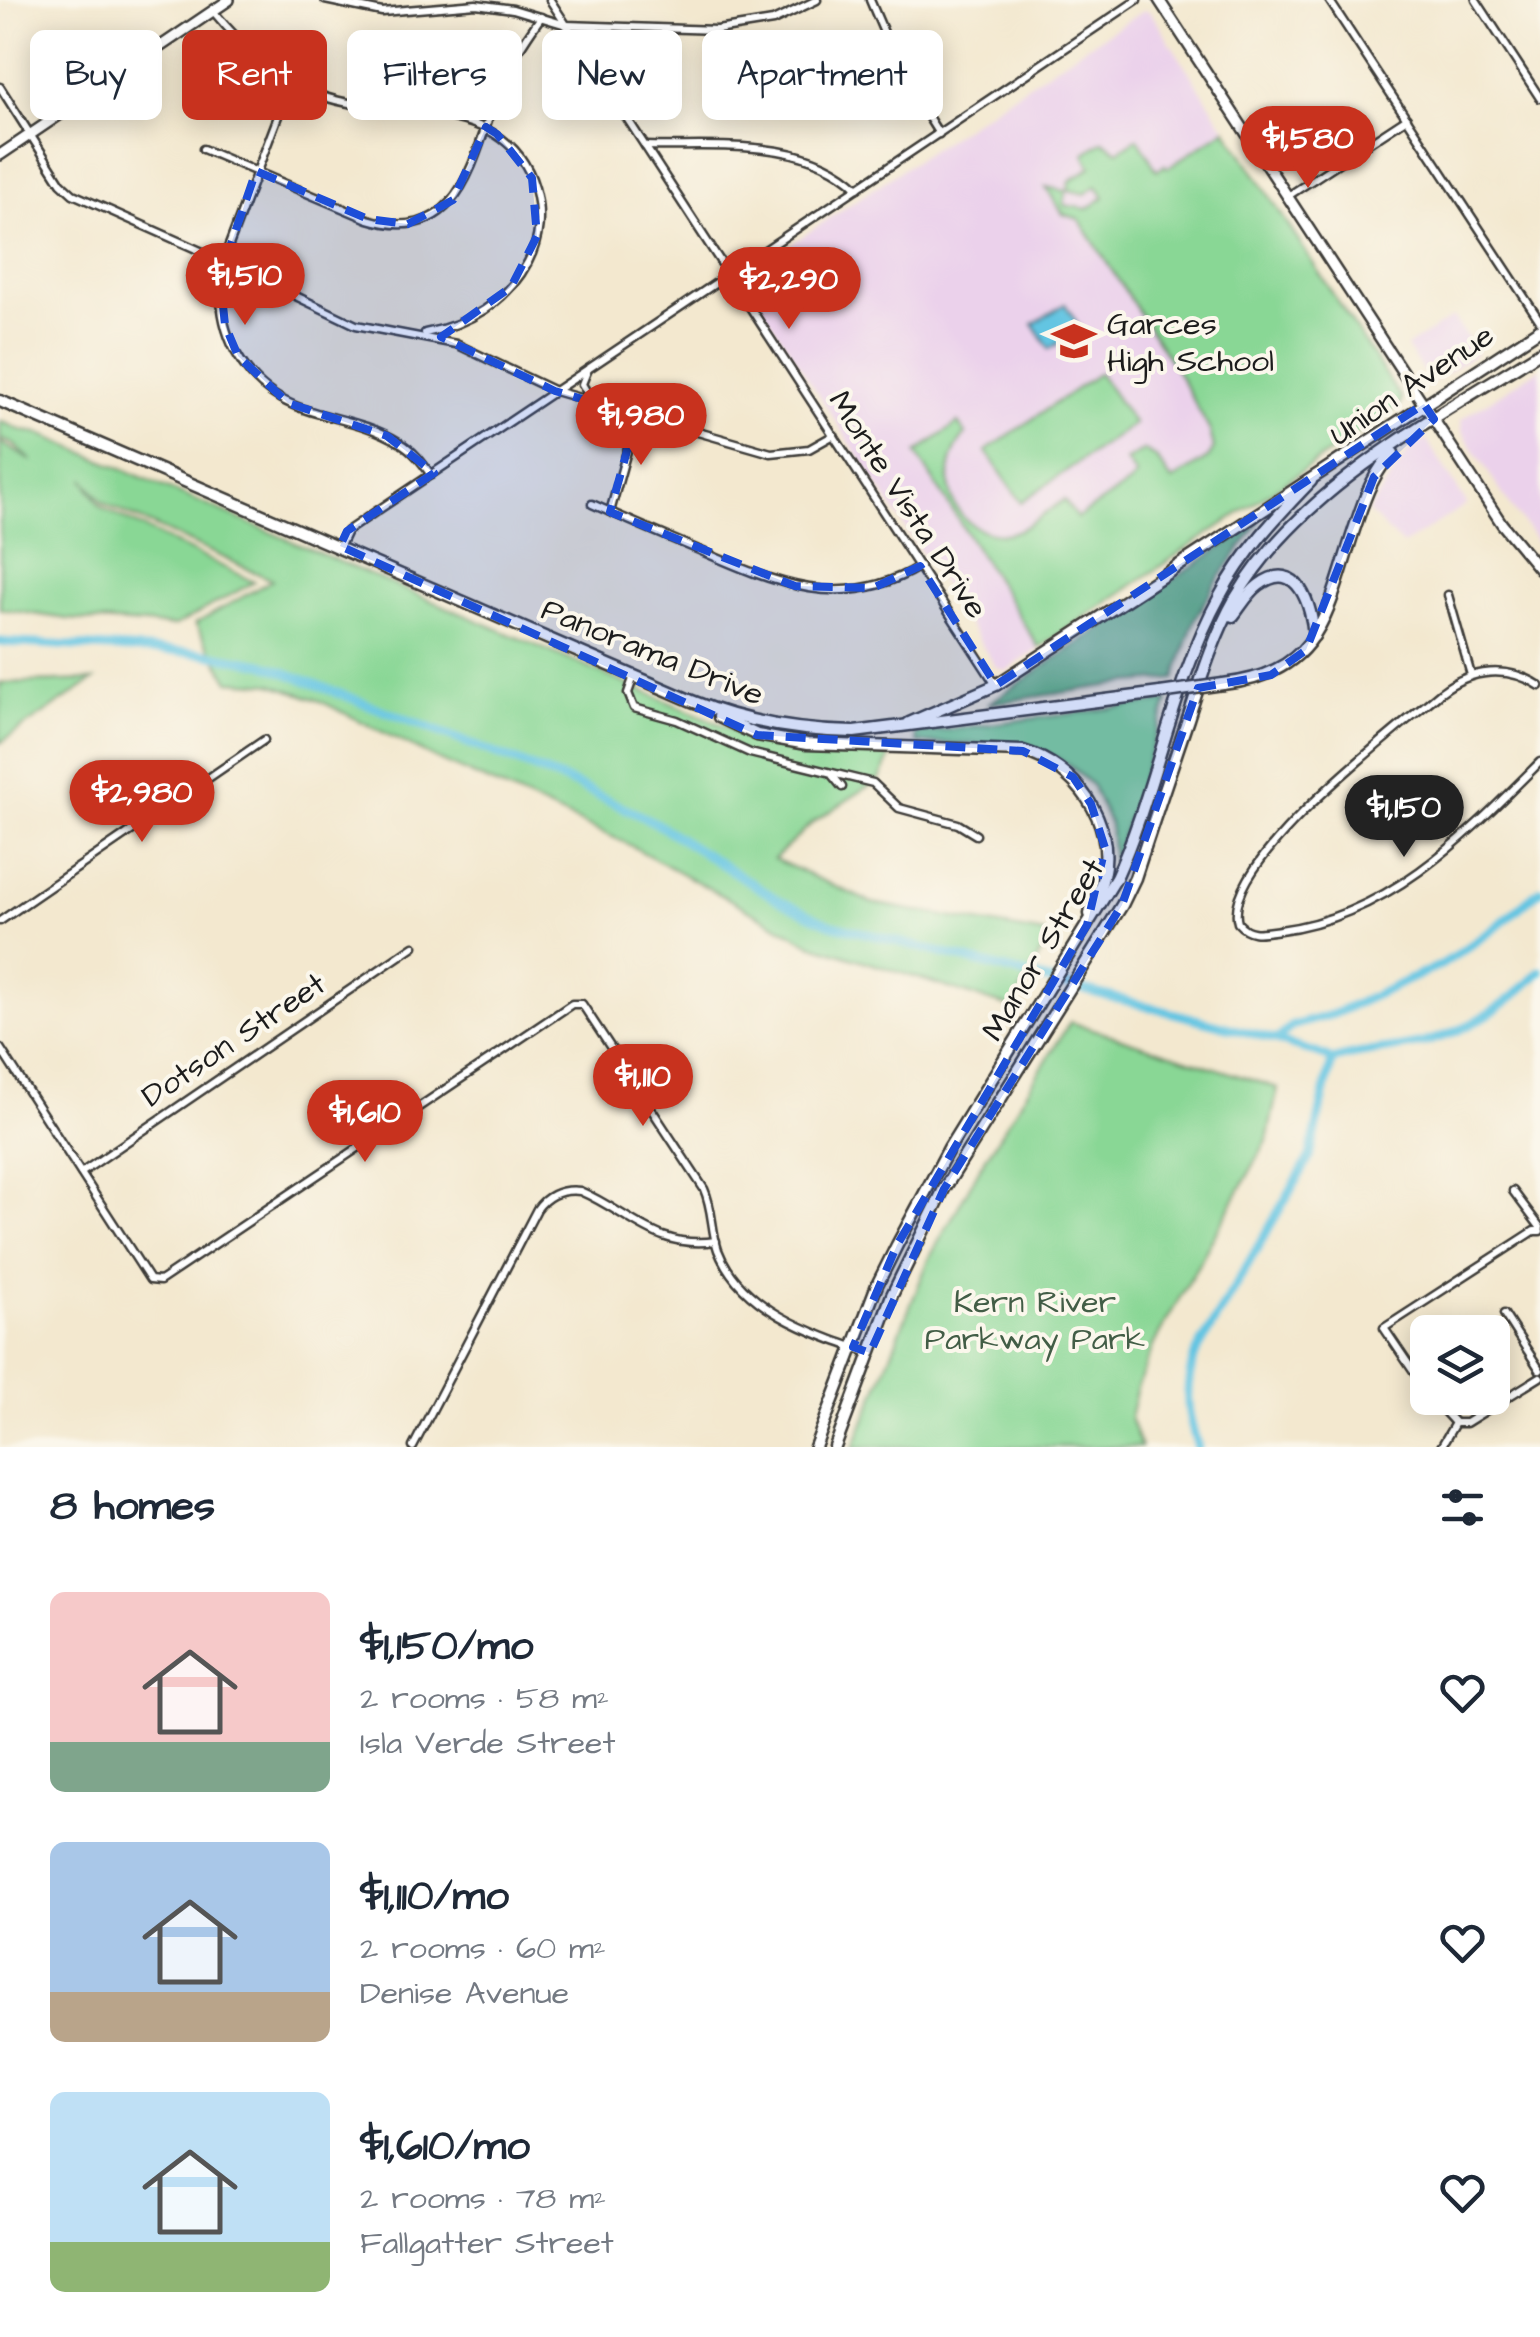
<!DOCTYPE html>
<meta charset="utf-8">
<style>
:root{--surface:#fff;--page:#f6f6f7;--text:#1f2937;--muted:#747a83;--accent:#c8321e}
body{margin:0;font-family:"Architects Daughter",sans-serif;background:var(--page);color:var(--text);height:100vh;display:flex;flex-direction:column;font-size:38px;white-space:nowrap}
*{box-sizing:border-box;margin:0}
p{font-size:32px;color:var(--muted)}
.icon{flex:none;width:55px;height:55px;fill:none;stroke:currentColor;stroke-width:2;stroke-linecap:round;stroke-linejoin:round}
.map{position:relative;height:1447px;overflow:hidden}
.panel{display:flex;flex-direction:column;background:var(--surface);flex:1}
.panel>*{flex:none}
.guide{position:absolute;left:30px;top:30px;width:1000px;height:90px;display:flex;gap:20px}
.fabs{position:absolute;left:1410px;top:1315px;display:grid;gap:20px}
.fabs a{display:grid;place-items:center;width:100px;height:100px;border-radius:15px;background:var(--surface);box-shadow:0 5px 25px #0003;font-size:50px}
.price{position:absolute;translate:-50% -85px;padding:0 22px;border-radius:35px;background:var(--accent);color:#fff;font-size:32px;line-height:65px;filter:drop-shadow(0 2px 5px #0008)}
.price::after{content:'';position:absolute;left:50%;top:60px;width:30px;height:22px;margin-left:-15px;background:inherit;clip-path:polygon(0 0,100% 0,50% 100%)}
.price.on{background:#222;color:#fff}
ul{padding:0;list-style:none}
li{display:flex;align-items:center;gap:30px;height:250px;padding:0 50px}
li span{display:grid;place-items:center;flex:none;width:280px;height:200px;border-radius:15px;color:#555}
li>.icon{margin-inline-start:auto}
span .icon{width:120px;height:120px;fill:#fffc;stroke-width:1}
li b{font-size:42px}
h2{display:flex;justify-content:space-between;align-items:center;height:120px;padding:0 50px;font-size:42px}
.tag{padding:0 35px;border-radius:15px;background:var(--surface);box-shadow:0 5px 25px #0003;font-size:35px;line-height:90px}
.tag.on{background:var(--accent);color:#fff}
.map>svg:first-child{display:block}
.built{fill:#ebd1eb}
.green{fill:#89d795;stroke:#527a58;stroke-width:2.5}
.forest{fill:#6eb87e;stroke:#456a4d;stroke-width:2.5}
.water{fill:#64c5e2;stroke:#40707f;stroke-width:2.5}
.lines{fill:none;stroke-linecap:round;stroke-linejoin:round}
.canal{stroke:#64c5e2;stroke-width:9}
.street-casing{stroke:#3c3b37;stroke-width:11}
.secondary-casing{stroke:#3c3b37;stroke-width:14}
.primary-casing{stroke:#3c3b37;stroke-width:15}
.street{stroke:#fff;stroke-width:6}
.secondary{stroke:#fff;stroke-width:9}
.primary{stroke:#fff;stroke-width:10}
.primary-bridge-casing{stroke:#3c3b37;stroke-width:15;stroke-linecap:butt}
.primary-bridge{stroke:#fff;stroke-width:10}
.marked{fill:#1d4ed8;fill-opacity:0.2;stroke:#1d4ed8;stroke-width:8;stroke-dasharray:20 12;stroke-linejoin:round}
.labels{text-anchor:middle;stroke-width:8;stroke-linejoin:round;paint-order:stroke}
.poi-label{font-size:32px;fill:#1c1c1c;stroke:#fbf7ec;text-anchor:start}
.street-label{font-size:32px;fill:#1c1c1c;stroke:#fbf7ec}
.park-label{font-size:32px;fill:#425d46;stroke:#fbf7ec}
</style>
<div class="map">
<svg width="1540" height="1447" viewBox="0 0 1540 1447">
<rect width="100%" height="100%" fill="#fbf7ec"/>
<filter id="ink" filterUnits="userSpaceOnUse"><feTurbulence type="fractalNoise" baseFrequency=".01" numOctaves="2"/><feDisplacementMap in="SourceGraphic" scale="20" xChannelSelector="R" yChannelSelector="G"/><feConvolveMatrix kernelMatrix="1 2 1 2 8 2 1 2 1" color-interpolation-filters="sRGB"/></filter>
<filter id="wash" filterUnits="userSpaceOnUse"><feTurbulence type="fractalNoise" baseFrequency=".0048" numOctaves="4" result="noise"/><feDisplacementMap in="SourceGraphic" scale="40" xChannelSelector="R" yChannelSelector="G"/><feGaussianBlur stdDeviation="2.25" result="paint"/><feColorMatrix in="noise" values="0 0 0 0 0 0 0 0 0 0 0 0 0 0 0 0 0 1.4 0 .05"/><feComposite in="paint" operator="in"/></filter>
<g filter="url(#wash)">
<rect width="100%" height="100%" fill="#f3e8cf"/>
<!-- built -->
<g class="built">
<path d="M 1145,10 L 1151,13 L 1401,399 L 1400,405 L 1006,671 L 996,667 L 746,283 L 748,273 L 1074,54 Z"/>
<path d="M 1453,317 L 1477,353 L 1436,380 L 1428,379 L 1406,347 Z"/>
<path d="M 1540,368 L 1540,545 L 1512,509 L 1462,431 L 1461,419 Z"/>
<path d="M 1426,439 L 1467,504 L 1403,545 L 1368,512 L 1410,450 Z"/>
</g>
<!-- green -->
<g class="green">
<path d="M 1226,129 L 1401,399 L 1400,405 L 1039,648 L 916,453 L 958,423 L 966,434 C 934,469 948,532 1002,534 C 1021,535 1048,510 1064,500 L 1077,518 L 1130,483 L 1136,476 L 1126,461 L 1144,450 L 1157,459 L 1172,481 L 1209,457 L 1214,448 L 1210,431 L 1181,378 L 1079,219 L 1063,214 L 1046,187 L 1066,191 L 1064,205 L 1088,209 L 1104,197 L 1097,186 L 1085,194 L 1068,190 L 1070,181 L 1091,167 L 1084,154 L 1103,141 L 1118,151 L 1138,138 L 1157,171 L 1165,165 L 1168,168 Z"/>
<path d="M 1099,373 L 1134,424 L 1021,502 L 986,451 Z"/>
<path d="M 0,421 L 23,431 L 38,433 L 760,741 L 788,748 L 891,756 L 880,779 L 812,823 L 774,859 L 872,903 L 1050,935 L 1012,1008 L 813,945 L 624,842 L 441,761 L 320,701 L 272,684 L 229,681 L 195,624 L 272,580 L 103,503 L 84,479 L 101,507 L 254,582 L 175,626 L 67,619 L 0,609 L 0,442 L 32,461 L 13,444 L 0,439 Z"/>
<path d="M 94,680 L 0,743 L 0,683 Z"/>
<path d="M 1168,701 L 1113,863 L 1110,825 L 1092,786 L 1067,763 L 1027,745 L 917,743 L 915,734 Z"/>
<path d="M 1070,1022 L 1278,1088 L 1267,1141 L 1154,1344 L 1136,1391 L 1130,1418 L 1141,1447 L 854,1447 L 929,1259 L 985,1159 Z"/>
</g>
<!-- forest -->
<path class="forest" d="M 1260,521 L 1215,584 L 1194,621 L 1175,679 L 1127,683 L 988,704 Z"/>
<!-- water -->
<path class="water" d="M 1065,304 L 1081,329 L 1049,349 L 1033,324 Z"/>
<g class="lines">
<!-- canal -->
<g class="canal">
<path d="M 0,642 L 201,653 L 263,664 L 574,784 L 654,822 L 780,901 L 830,924 L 1277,1040 C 1295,1049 1314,1049 1332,1060"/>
<path d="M 1277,1040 L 1292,1026 L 1334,1014 L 1441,965 L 1493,930 L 1540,890"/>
<path d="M 1332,1060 C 1363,1050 1395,1050 1426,1042 C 1469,1030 1510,1004 1540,971"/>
<path d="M 1198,1447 C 1186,1413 1184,1389 1195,1355 L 1310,1157 L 1332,1060"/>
</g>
</g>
</g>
<g filter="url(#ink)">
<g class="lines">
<!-- street casing -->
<g class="street-casing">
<g id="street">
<path d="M 325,0 L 382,12 L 476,4 L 513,9 L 566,25 L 717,30 L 773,21 L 817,0"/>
<path d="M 550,0 L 996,685"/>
<path d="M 870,0 L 903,77 L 939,134"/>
<path d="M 1329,0 L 1540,321"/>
<path d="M 1476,0 L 1540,98"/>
<path d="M 213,11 C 243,47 275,78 319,95 C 391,122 508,93 535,188 C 542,213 540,240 528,262 C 507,302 468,325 425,333"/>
<path d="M 291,82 L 223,261 C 218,292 220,322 235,351 C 276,426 340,406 399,442 C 413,450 422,462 431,475"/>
<path d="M 0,87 L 61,183 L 73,194 L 223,261 L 356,325 L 456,344 L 555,391 L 771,453 L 809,449 L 834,435"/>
<path d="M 645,146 C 714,148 805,136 858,188"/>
<path d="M 203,149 L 368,219 C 466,249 474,148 501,84 C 511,60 526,38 541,17"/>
<path d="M 1288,196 L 1407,118"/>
<path d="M 588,369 L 582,384 L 593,402"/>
<path d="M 592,504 C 628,520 663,535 699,550 C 774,583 844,613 920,566"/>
<path d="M 610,512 L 637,415"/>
<path d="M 340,546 L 347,531 L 1137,0"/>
<path d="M 1448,595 L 1471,675"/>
<path d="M 634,676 L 628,693 L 634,708 L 677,720 L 750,753 L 873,783 L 899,808 L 958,824 L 976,835"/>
<path d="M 1540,686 C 1508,665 1471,669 1441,692 C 1397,730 1220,863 1238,923 C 1250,937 1264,932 1280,930 C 1389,916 1466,836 1540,762"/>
<path d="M 832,775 L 842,787"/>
<path d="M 0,921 L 264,740"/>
<path d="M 0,1048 L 150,1280 L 160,1281 L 572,1004 L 582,1004 L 704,1189 C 713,1209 711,1230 718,1250 C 741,1310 814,1334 870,1353"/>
<path d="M 81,1173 L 414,946"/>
<path d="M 1513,1191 L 1540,1227"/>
<path d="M 1504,1314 L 1540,1370"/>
<path d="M 1428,1393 L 1384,1328 L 1534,1231 L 1540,1231"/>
<path d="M 1432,1398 L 1455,1423"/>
<path d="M 413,1447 L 537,1209 C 548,1194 562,1189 580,1191 C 631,1213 656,1250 716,1241"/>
<path d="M 1441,1447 L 1455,1423 L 1466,1423 L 1540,1377"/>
</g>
</g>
<!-- secondary casing -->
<g class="secondary-casing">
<g id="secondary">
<path d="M 1159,0 L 1502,524 L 1540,570"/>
<path d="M 0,155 L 229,0"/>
</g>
</g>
<!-- primary casing -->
<g class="primary-casing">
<g id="primary">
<path d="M 0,401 L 692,701 C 745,723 798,731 854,732 L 1160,693"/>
<path d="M 1233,616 C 1241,606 1248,593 1259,585 C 1298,556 1312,608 1314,636"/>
<path d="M 1223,684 C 1326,673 1328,604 1357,521 C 1365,497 1374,471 1393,453"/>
<path d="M 719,717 L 757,735 L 807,744 L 1023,751 C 1075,766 1116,821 1103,877 C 1100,890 1092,901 1090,914"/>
<path d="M 909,723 L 996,685 L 1540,329"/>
<path d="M 815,1447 L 877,1285 L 897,1245 L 949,1148 L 1116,878 C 1157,787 1172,684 1220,596 C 1243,552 1277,516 1311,481"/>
<path d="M 835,1447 L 892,1295 L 944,1189 L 1122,905 L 1135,878 C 1152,825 1170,772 1188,719 C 1201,679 1214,636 1235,599 C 1299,489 1435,418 1540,352"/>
</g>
</g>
<!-- street -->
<use href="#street" class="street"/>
<!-- secondary -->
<use href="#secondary" class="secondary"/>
<!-- primary -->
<use href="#primary" class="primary"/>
<!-- primary-bridge casing -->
<g class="primary-bridge-casing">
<path id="primary-bridge" d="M 1160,693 L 1223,684"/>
</g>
<!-- primary-bridge -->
<use href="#primary-bridge" class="primary-bridge"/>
</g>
</g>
<!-- marked area -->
<path class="marked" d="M 486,127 L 497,134 L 532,178 L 537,236 L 511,287 L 441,337 L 555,391 L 637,415 L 610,512 L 795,586 L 873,588 L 920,566 L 996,685 L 1424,404 L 1434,419 L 1374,477 L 1306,650 L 1271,675 L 1198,688 L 1122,905 L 944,1189 L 870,1353 L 853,1347 L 897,1245 L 1087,925 L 1105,848 L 1091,804 L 1073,777 L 1023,751 L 757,735 L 340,546 L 347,531 L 434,473 L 387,436 L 288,403 L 238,356 L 225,325 L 220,276 L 256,171 L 368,219 L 408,224 L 453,200 Z"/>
<!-- icons -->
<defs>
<g id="school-bare" transform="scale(3.45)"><path d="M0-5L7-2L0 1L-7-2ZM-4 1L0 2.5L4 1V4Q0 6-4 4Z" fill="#c8321e" stroke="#fbf7ec" stroke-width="2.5" paint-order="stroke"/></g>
</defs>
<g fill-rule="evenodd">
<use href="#school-bare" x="1074" y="341"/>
</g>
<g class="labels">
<!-- poi labels -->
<g class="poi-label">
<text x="1107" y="334">Garces<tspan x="1107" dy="37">High School</tspan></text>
</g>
<!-- street labels -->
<g class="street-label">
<text transform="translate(1411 384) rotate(-34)" y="11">Union Avenue</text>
<text transform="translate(909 504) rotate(57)" y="11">Monte Vista Drive</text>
<text transform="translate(653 651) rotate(22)" y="11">Panorama Drive</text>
<text transform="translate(1042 949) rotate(-59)" y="11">Manor Street</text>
<text transform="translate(233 1039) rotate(-34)" y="11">Dotson Street</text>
</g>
<!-- park labels -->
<g class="park-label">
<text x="1035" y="1312">Kern River<tspan x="1035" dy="37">Parkway Park</tspan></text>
</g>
</g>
</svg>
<div class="fabs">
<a><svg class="icon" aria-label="layers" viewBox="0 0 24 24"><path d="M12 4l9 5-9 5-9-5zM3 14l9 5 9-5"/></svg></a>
</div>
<b class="price" style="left:1308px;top:191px">$1,580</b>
<b class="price" style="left:245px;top:328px">$1,510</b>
<b class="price" style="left:789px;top:332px">$2,290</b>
<b class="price" style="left:641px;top:468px">$1,980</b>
<b class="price" style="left:142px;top:845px">$2,980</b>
<b class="price on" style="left:1404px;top:860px">$1,150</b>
<b class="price" style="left:643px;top:1129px">$1,110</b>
<b class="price" style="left:365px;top:1165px">$1,610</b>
<div class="guide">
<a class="tag">Buy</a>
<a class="tag on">Rent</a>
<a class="tag">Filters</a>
<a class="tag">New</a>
<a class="tag">Apartment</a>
</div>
</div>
<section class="panel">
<h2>8 homes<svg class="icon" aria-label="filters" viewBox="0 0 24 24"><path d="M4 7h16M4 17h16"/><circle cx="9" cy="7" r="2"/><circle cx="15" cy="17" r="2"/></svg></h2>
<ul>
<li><span style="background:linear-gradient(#f6c9c9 75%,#7fa58c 0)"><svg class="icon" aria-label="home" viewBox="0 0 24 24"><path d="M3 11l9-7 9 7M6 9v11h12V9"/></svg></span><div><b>$1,150/mo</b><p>2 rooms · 58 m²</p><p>Isla Verde Street</p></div><svg class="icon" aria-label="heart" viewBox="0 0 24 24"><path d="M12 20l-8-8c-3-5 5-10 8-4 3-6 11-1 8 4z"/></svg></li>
<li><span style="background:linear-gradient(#a9c7e8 75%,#b9a48a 0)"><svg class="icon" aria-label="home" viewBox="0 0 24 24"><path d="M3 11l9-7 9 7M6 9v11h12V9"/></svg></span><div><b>$1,110/mo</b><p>2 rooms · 60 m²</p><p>Denise Avenue</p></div><svg class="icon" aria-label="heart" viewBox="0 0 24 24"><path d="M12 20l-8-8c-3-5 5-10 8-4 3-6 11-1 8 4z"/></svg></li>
<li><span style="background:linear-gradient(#bfe0f5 75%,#8fb573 0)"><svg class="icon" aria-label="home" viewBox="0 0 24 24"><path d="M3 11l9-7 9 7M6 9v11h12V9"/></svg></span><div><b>$1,610/mo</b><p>2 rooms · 78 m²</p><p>Fallgatter Street</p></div><svg class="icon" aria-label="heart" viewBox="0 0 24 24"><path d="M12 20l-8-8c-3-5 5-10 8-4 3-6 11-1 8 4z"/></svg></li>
</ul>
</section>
